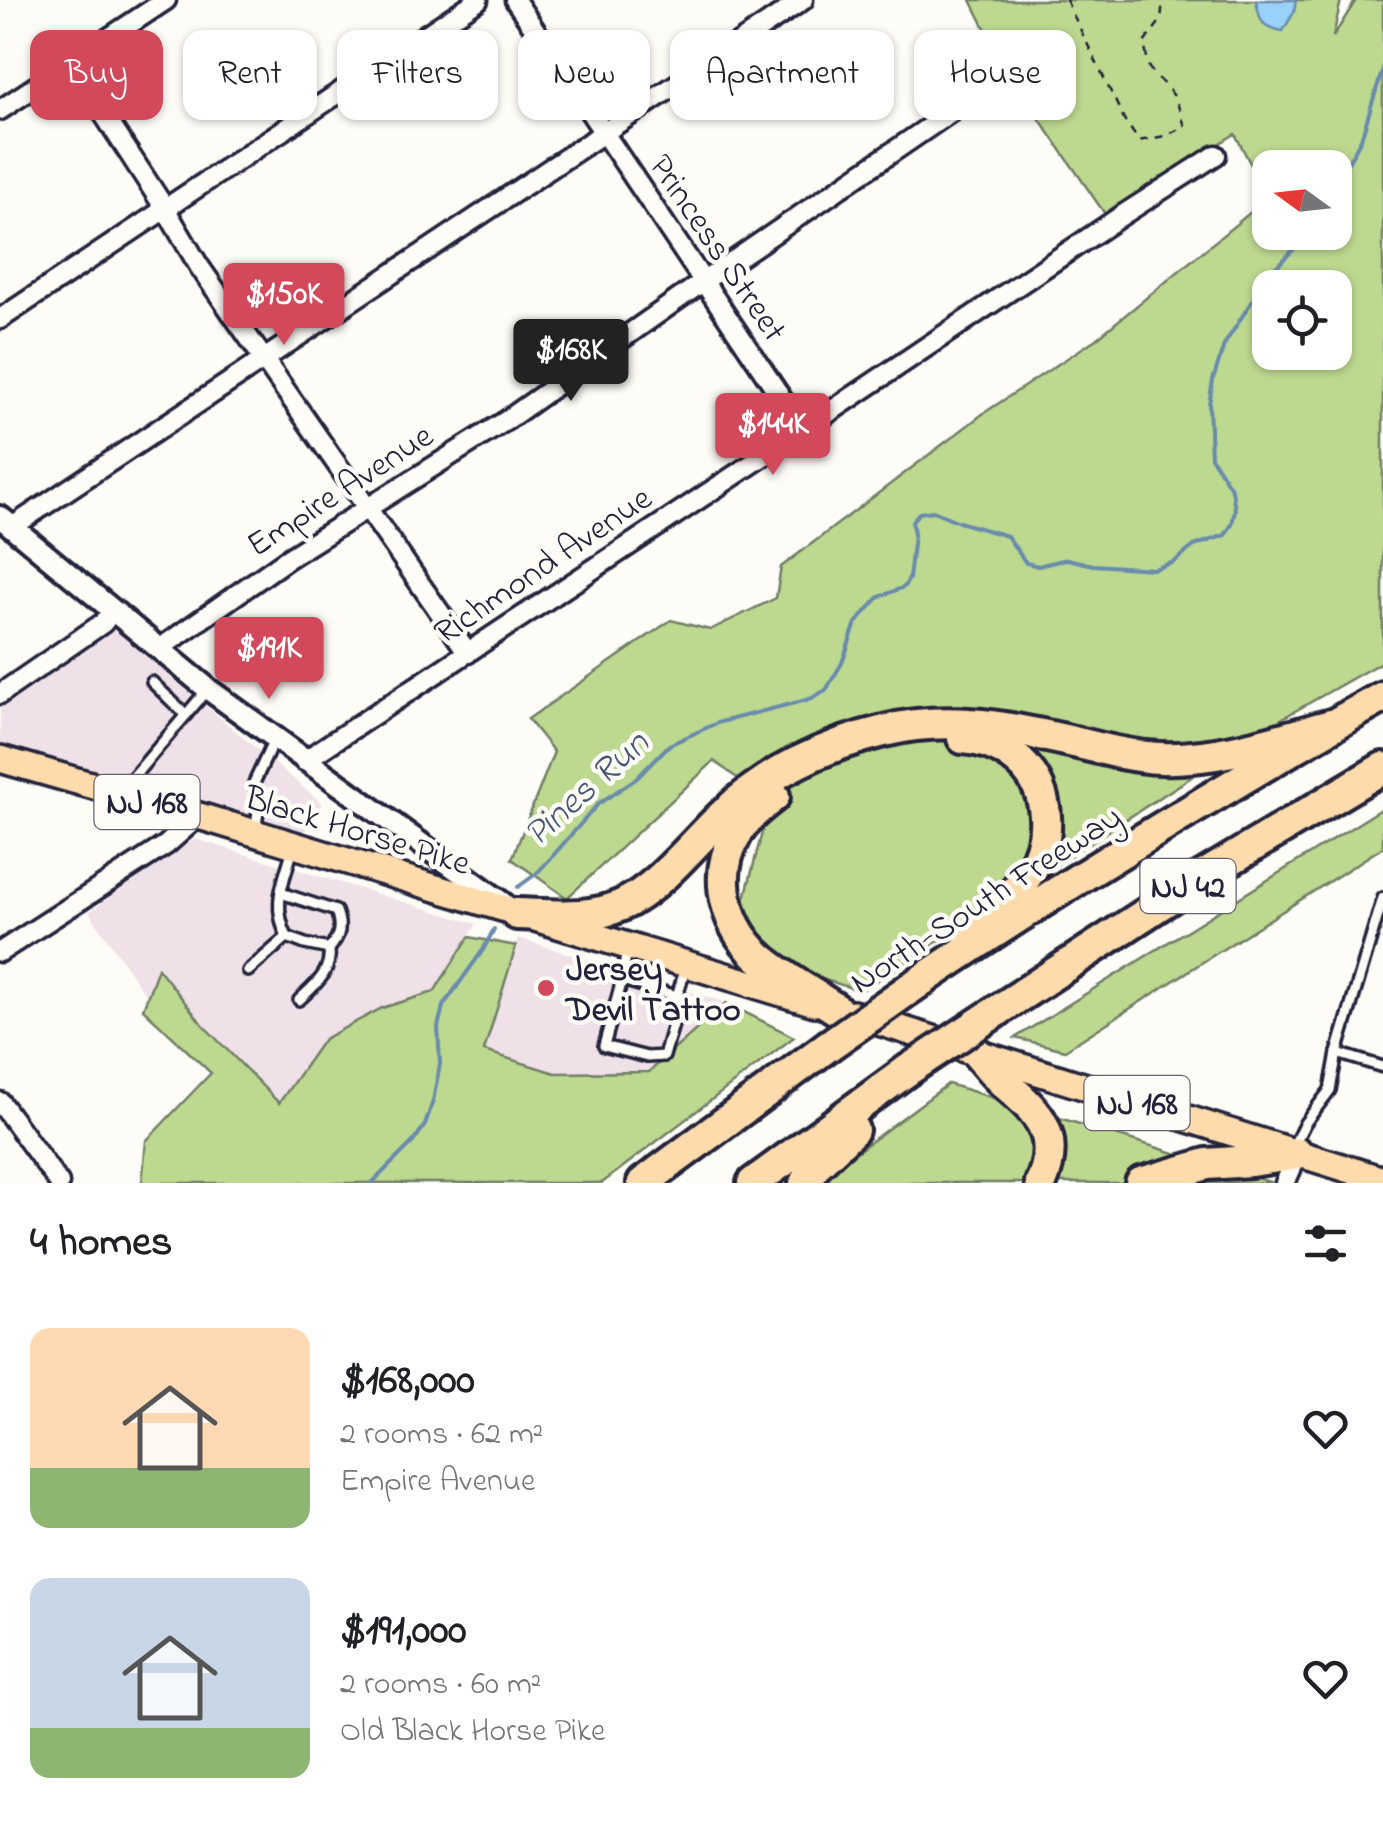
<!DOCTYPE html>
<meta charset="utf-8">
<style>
:root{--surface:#fff;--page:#f2f2f2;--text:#202124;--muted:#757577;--accent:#d1495b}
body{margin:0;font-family:"Indie Flower",sans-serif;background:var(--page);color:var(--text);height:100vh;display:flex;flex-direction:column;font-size:38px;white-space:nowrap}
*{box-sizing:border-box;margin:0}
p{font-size:32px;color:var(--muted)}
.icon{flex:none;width:55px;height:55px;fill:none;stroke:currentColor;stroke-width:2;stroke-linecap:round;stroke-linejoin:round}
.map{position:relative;height:1183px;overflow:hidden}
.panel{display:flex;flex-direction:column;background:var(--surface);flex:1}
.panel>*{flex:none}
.banner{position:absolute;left:30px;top:30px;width:1325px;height:90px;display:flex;gap:20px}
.needle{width:65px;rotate:285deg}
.buttons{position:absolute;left:1252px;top:150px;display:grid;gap:20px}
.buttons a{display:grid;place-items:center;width:100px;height:100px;border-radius:20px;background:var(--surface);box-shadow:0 2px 8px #0004;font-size:50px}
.price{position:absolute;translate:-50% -85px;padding:0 22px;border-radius:10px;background:var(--accent);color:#fff;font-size:32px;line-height:65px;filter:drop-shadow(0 2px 5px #0008)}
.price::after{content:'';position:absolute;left:50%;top:60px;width:30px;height:22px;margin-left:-15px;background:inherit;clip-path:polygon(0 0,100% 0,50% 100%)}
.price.active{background:#222;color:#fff}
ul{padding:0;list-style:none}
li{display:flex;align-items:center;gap:30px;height:250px;padding:0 30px}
li span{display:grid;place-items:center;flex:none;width:280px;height:200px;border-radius:20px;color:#555}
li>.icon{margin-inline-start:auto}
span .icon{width:120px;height:120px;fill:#fffc;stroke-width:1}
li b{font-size:42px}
h2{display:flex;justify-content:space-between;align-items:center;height:120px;padding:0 30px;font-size:42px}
.pill{padding:0 35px;border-radius:20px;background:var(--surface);box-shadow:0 2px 8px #0004;font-size:35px;line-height:90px}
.pill.active{background:var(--accent);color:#fff}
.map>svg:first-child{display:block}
.built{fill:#efe1e7}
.green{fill:#bdd990;stroke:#707e66;stroke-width:2.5;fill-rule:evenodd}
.water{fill:#99d1f8;stroke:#698bac;stroke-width:2.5}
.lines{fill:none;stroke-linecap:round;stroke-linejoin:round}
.stream{stroke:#698bac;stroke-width:4}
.service-casing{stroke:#22223b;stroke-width:16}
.minor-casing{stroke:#22223b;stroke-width:25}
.tertiary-casing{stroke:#22223b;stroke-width:28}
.primary-casing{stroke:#22223b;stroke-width:32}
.motorway-casing{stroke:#22223b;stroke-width:38}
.path{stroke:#22223b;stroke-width:2.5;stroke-dasharray:8 8;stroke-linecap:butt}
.service{stroke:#fdfcf7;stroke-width:9}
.minor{stroke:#fdfcf7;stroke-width:18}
.tertiary{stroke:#fdfcf7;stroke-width:20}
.primary{stroke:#fddbac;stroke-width:25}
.motorway{stroke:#fddbac;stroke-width:30}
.motorway-bridge-casing{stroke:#22223b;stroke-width:38;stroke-linecap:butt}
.motorway-bridge{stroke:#fddbac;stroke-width:30}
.poi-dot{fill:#d1495b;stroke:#fdfcf7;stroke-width:4}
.labels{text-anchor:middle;stroke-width:9;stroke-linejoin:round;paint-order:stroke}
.shield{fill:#fdfcf7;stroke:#646373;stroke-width:2.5}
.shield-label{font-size:32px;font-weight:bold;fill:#22223b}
.street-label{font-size:35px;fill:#22223b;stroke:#fdfcf7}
.poi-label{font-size:35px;font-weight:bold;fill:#22223b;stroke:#fdfcf7;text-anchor:start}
.water-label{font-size:38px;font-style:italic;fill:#465774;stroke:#fdfcf7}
</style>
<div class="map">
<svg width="1383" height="1183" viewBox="0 0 1383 1183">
<rect width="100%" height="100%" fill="#fdfcf7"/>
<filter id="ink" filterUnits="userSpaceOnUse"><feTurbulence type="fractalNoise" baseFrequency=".01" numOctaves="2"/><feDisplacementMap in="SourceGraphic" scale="20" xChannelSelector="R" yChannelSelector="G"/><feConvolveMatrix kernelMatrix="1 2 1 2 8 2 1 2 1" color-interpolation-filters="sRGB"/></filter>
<g filter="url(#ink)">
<!-- built -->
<g class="built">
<path d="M 115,630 L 323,804 L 302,836 L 0,746 L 0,704 Z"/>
<path d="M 195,839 L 477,924 L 434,992 L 382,1008 L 324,1039 L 279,1104 L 203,1025 L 158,969 L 147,997 L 89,912 Z"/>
<path d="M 518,938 L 726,1003 L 649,1072 L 555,1073 L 484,1051 Z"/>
</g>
<!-- green -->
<g class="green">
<path d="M 971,0 L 1341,0 L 1333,37 L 1356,0 L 1383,0 L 1383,661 L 1281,719 L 861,991 L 737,953 L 739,921 L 766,817 L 744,783 L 714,761 L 567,898 L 512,859 L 554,752 L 528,719 L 671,620 L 710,630 L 776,598 L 781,567 L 984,413 L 1096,339 L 1268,198 L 1235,134 L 1105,214 L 1006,70 ZM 1270,168 L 1335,168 L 1335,232 L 1270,232 ZM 1270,288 L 1335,288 L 1335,352 L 1270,352 Z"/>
<path d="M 1383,808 L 1383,847 L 1065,1050 L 1015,1038 Z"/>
<path d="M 469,937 L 516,946 L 484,1051 L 555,1073 L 649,1072 L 726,1003 L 794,1037 L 602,1183 L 142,1183 L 146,1141 L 211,1073 L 143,1009 L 158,968 L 203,1025 L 279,1103 L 324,1039 L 382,1008 L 434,992 Z"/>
<path d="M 948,1084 L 1270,1182 L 1269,1183 L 815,1183 Z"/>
</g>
<!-- water -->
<path class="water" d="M 1256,0 L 1296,0 L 1294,12 L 1283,31 C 1260,27 1260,21 1256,0 Z"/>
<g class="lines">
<!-- stream -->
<g class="stream">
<path d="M 1335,186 L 1361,139 L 1383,68"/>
<path d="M 518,887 L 536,874 L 551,858 L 598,804 L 637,778 L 669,745 L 717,723 L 810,699 L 826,690 L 842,663 L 856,623 L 879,597 L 904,587 L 909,579 L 914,535 L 912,521 L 919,513 L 933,511 L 959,522 L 1007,536 L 1026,563 L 1038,566 L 1067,559 L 1093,565 L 1154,569 L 1174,562 L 1194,546 L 1225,535 L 1232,524 L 1235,510 L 1232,490 L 1211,457 L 1209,404 L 1213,380 L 1224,345 L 1269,274 L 1294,249 L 1298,232"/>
<path d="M 372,1183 L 413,1142 L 425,1125 L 433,1101 L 440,1064 L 438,1027 L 443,1006 L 483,950 L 494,929"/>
</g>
<!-- service casing -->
<g class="service-casing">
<g id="service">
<path d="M 152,682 L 186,715"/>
<path d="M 122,790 L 208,689"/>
<path d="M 255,831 L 259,805 L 254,783 L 275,738"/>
<path d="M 281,893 L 336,911 C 342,927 340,936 329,949 L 305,944 L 287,937 C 271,903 284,882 293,848"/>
<path d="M 627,949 L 622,980 L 677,996 L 686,967"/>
<path d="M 248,971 L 287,937"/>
<path d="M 622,980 L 604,1046 L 647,1057 L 664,1056 L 674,1021 L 677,996"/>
<path d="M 299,1000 C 315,985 332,972 329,949"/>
<path d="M 1337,1053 L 1383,1067"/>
<path d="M 1292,1149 L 1305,1123 L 1330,1090 L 1337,1053 L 1383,898"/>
</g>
</g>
<!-- minor casing -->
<g class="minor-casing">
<g id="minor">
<path d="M 515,0 L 803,430"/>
<path d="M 71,64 L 166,210 L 199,266 L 468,653"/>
<path d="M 0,110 L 166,0"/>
<path d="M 0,319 L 478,0"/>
<path d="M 12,527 L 803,0"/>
<path d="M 159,649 L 287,559 L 507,420 L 704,281 L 951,112"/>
<path d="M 0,694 L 103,623 L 113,610"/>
<path d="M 304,761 L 803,430 L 1124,214 L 1216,155"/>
<path d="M 0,952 L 166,845 L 199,816"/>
<path d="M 0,1102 L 59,1183"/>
<path d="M 1285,1183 L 1298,1154"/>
</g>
</g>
<!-- tertiary casing -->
<g class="tertiary-casing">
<path id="tertiary" d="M 0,517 L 208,689 L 504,904"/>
</g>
<!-- primary casing -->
<g class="primary-casing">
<g id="primary">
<path d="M 0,759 L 199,816 L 815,1003"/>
<path d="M 853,1014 L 1383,1180"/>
</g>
</g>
<!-- motorway casing -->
<g class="motorway-casing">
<g id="motorway">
<path d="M 963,738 C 987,740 1008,749 1025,767 C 1049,793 1052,838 1032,868 C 1013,897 986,924 964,952"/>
<path d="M 774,796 C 760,807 744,819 736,835 C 711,878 727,931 764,961 C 786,979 812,993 836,1009"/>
<path d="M 517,914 C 552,915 590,920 622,905 C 658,889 695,841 724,814 C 767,772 826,745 884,731 C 950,714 1014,728 1078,743 C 1106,750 1133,757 1161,758 C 1218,760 1276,740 1331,725"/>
<path d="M 909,989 C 1004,924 1101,864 1199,805 C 1260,768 1321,731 1383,697"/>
<path d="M 997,1011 L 1205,875 L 1383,768"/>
<path d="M 976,1052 C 985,1062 993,1073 1003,1082 C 1038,1112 1062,1134 1041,1183"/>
<path d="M 643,1183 L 828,1046"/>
<path d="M 753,1183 L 908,1070"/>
<path d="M 805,1183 L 816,1165 L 853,1130"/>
<path d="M 1141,1183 L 1207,1164 L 1251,1161 L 1298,1154"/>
</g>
</g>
<!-- path -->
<path class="path" d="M 1066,0 L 1125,121 L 1139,141 L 1165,136 L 1185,126 L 1175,97 L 1149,68 L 1144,43 L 1161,20 L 1163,0"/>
<!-- service -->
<use href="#service" class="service"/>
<!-- minor -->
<use href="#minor" class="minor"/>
<!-- tertiary -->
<use href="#tertiary" class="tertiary"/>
<!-- primary -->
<use href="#primary" class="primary"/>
<!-- motorway -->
<use href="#motorway" class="motorway"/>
<!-- motorway-bridge casing -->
<g class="motorway-bridge-casing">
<g id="motorway-bridge">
<path d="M 828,1046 L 909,989"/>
<path d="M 908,1070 L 997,1011"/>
</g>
</g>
<!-- motorway-bridge -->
<use href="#motorway-bridge" class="motorway-bridge"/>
</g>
</g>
<!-- markers -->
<circle class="poi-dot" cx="546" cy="988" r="10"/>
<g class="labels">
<!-- shield labels -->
<g class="shield">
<rect x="94.5" y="775" width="105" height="54" rx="8"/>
<rect x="1140.5" y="859" width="95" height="54" rx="8"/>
<rect x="1084.5" y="1076" width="105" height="54" rx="8"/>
</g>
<g class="shield-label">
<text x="147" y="813">NJ 168</text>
<text x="1188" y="897">NJ 42</text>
<text x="1137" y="1114">NJ 168</text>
</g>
<!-- street labels -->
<g class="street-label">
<text transform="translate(719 247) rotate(56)" y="12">Princess Street</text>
<text transform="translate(339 489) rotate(-33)" y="12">Empire Avenue</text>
<text transform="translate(542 564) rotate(-34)" y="12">Richmond Avenue</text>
<text transform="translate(358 829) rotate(17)" y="12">Black Horse Pike</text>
<text transform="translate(985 898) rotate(-33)" y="12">North-South Freeway</text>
</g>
<!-- poi labels -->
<g class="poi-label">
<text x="566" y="980">Jersey<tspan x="566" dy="40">Devil Tattoo</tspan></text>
</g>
<!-- water labels -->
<g class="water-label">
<text transform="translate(585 787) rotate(-42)" y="13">Pines Run</text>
</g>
</g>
</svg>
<div class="buttons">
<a><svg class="needle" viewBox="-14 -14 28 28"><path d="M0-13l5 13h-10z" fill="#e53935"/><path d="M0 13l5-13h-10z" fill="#757577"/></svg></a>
<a><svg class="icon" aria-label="locate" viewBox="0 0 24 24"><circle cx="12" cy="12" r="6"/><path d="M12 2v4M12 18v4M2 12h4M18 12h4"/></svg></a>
</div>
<b class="price" style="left:284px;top:348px">$150K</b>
<b class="price active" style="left:571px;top:404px">$168K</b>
<b class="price" style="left:773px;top:478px">$144K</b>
<b class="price" style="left:269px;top:702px">$191K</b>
<div class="banner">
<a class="pill active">Buy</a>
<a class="pill">Rent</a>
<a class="pill">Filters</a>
<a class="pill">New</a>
<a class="pill">Apartment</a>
<a class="pill">House</a>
</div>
</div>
<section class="panel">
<h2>4 homes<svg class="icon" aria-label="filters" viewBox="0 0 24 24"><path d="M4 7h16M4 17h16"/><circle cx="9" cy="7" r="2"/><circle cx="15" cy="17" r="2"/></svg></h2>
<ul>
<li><span style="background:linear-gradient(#ffd9b3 70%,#8fb573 0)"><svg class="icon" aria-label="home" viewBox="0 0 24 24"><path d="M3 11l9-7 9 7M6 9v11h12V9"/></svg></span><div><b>$168,000</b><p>2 rooms · 62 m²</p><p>Empire Avenue</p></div><svg class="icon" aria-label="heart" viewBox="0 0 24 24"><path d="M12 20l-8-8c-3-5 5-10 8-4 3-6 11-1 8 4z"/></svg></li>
<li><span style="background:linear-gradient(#c9d6e8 75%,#8fb573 0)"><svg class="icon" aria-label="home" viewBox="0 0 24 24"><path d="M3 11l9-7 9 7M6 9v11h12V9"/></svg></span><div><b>$191,000</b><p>2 rooms · 60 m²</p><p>Old Black Horse Pike</p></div><svg class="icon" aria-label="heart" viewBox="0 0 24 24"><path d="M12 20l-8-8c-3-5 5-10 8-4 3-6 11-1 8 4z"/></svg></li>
</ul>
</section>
